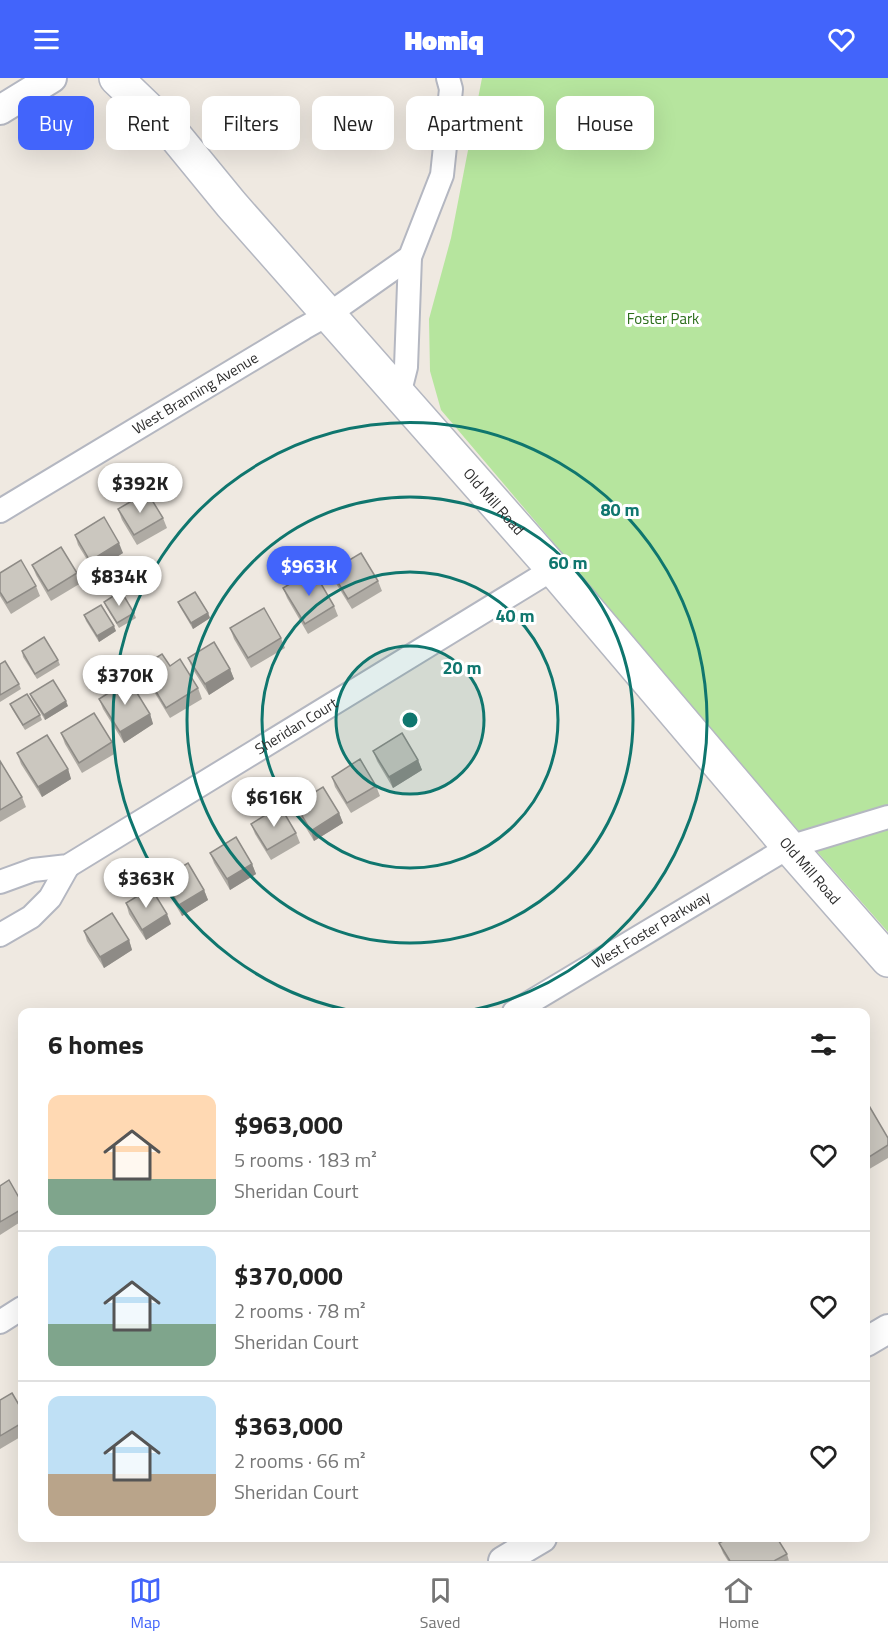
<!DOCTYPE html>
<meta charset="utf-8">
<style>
:root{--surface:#fff;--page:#f2f2f2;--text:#222;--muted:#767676;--line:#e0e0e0;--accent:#4264fb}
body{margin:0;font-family:"Titillium Web",sans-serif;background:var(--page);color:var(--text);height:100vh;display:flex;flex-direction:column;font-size:22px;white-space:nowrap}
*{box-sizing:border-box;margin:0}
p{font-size:20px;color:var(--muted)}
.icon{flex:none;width:33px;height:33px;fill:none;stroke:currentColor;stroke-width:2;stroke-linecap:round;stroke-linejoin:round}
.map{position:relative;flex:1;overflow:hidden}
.details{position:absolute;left:18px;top:930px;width:852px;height:534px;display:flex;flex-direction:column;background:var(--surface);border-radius:12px;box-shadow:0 6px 24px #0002}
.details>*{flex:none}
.top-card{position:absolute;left:18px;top:18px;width:852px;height:54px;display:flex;gap:12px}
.price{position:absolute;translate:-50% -51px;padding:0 14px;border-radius:21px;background:#fff;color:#222;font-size:20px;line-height:39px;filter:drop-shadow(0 2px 3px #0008)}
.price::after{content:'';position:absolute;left:50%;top:36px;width:18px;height:14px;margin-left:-9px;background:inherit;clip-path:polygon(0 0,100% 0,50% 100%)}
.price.active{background:var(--accent);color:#fff}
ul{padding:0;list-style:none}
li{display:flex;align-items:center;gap:18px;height:150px;padding:0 30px}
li+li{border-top:2px solid var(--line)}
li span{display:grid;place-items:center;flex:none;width:168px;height:120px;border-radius:12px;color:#555}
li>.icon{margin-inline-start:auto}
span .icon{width:72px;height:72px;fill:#fffc;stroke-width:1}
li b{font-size:26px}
h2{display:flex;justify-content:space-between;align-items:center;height:72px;padding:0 30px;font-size:26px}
.chip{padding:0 21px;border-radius:12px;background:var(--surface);box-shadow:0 6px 24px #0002;font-size:21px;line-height:54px}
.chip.active{background:var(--accent);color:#fff}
header{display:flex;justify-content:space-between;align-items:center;height:78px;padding:0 30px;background:var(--accent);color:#fff;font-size:27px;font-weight:800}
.menu{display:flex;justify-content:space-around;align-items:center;height:84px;border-top:2px solid var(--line);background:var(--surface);font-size:16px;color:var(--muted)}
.menu a{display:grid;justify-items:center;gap:3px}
.menu .active{color:var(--accent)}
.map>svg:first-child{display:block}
.green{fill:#b6e59e}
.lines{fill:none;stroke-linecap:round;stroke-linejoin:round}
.minor-casing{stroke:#b4b7c1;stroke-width:26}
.tertiary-casing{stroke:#b4b7c1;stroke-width:32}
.secondary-casing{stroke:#b4b7c1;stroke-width:36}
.minor{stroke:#fff;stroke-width:22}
.tertiary{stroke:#fff;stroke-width:28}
.secondary{stroke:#fff;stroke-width:33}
.wall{fill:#afaba4}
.shaded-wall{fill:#8e8b86}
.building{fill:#cbc7bf;stroke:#8e8b86;stroke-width:1.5}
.ring{fill:none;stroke:#0f766e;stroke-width:3}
.labels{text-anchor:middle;stroke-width:6;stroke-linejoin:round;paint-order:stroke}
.park-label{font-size:15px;fill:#2c6e1b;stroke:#fff}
.street-label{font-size:15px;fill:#2e2e2e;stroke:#fff}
.centre{fill:#0f766e;stroke:#fff;stroke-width:3}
.ring-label{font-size:18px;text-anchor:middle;font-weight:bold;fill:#0f766e;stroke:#fff;stroke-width:6;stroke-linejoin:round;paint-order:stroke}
</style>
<header><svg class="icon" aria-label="menu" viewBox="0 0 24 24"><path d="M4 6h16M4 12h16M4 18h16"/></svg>Homiq<svg class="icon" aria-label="heart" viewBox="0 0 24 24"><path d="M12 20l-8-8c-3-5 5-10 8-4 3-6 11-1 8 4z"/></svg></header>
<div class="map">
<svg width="888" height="1483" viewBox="0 0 888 1483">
<rect width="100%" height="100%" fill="#efe9e1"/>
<!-- green -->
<path class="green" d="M 482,0 L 888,0 L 888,854 L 776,727 L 441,332 L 430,293 L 429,241 L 451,160 Z"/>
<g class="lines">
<!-- minor casing -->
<g class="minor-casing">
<g id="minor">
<path d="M 399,317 L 406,289 L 410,179"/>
<path id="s1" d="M 0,433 L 304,250 L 329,236 L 410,179 L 442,97 L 451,11 L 448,0"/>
<path id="s2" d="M 0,804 L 33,792 L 68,788 L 553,491"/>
<path d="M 0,857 L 31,839 L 50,820 L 68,788"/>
<path id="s3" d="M 514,934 L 789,769 L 888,739"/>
<path d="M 0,1244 L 22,1230"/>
</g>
</g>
<!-- tertiary casing -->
<g class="tertiary-casing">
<g id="tertiary">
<path d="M 0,32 L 52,0"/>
<path d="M 866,1264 L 888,1251"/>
<path d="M 503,1483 L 542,1460"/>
</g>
</g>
<!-- secondary casing -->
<g class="secondary-casing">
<g id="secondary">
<path id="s4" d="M 116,0 L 172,54 L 231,126 L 553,491 L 789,769 L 888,882"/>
</g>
</g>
<!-- minor -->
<use href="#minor" class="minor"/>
<!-- tertiary -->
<use href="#tertiary" class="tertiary"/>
<!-- secondary -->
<use href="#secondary" class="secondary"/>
</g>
<!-- wall -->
<g class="wall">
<path d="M 118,431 L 163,440 L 167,450 L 137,467 L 122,442 Z"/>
<path d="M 75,457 L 123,475 L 94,493 L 78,467 Z"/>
<path d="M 32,487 L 77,495 L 81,505 L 51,523 L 36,497 Z"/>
<path d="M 331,493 L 378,503 L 382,513 L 352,531 L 335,504 Z"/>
<path d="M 0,495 L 36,508 L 40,518 L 11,536 L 0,518 Z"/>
<path d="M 283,510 L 334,528 L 338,538 L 308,556 L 287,520 Z"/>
<path d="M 104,524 L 134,535 L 136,540 L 119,550 L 106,529 Z"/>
<path d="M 178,524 L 208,535 L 210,540 L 193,551 L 180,529 Z"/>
<path d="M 84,537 L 116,553 L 99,564 L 86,543 Z"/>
<path d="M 230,550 L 281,560 L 285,570 L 251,590 L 234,561 Z"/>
<path d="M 22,573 L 58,582 L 60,587 L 37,601 L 23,579 Z"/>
<path d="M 188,580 L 230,591 L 234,601 L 209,617 L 192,590 Z"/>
<path d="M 0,586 L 19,606 L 21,611 L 0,624 Z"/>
<path d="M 170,588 L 198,610 L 202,621 L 170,640 L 145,599 L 141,589 Z"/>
<path d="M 30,616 L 68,628 L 45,642 L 32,621 Z"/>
<path d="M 99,621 L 150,636 L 153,646 L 124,665 L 103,631 Z"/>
<path d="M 10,626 L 40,637 L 42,642 L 25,652 L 12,631 Z"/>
<path d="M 61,655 L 112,664 L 116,675 L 82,695 L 65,666 Z"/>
<path d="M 373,673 L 418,682 L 422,692 L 393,710 L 377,683 Z"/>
<path d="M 17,675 L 68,691 L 71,701 L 42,719 L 21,686 Z"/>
<path d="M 0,683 L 22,719 L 26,729 L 0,744 Z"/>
<path d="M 332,699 L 376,708 L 380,718 L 351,735 L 335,709 Z"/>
<path d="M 295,726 L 339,735 L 343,745 L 314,763 L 298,737 Z"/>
<path d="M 251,746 L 296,755 L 300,765 L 271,782 L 255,756 Z"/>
<path d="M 210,775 L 252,786 L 256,796 L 230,812 L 214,785 Z"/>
<path d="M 162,801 L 204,812 L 208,822 L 182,838 L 166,811 Z"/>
<path d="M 126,825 L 171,846 L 146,862 L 129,836 Z"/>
<path d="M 84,853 L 129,862 L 132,872 L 104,890 L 87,863 Z"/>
<path d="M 866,1027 L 888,1060 L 888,1080 L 866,1093 Z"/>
<path d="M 0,1108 L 22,1125 L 22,1143 L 0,1157 Z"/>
<path d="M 0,1322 L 22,1332 L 22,1358 L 0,1371 Z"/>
<path d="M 719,1465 L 787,1476 L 789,1483 L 728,1483 L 723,1475 Z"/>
</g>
<!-- shaded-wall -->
<g class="shaded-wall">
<path d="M 119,465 L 123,475 L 94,493 L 90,483 Z"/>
<path d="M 208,535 L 210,540 L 193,551 L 191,545 Z"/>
<path d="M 114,548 L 116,553 L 99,564 L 97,558 Z"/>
<path d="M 230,591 L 234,601 L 209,617 L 205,606 Z"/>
<path d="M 66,623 L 68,628 L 45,642 L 44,637 Z"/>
<path d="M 150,636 L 153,646 L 124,665 L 120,654 Z"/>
<path d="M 418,682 L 422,692 L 393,710 L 389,699 Z"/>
<path d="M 68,691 L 71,701 L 42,719 L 38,709 Z"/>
<path d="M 339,735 L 343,745 L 314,763 L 311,753 Z"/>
<path d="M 252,786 L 256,796 L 230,812 L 227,801 Z"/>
<path d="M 204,812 L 208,822 L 182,838 L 179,827 Z"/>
<path d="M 167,836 L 171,846 L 146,862 L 142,852 Z"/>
<path d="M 129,862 L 132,872 L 104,890 L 100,879 Z"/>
</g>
<!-- building -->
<g class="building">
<path d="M 147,414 L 163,440 L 134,457 L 118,431 Z"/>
<path d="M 104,439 L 119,465 L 90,483 L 75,457 Z"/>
<path d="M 61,469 L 77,495 L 48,513 L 32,487 Z"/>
<path d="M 361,475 L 378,503 L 348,521 L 331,493 Z"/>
<path d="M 21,482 L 36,508 L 7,525 L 0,514 L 0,495 Z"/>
<path d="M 313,492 L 334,528 L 305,546 L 283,510 Z"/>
<path d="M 121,513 L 134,535 L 117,545 L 104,524 Z"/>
<path d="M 195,514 L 208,535 L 191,545 L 178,524 Z"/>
<path d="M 101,527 L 114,548 L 97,558 L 84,537 Z"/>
<path d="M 264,530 L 281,560 L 248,580 L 230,550 Z"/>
<path d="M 44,559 L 58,582 L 35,596 L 22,573 Z"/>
<path d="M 214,564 L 230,591 L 205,606 L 188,580 Z"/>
<path d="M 162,576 L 170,588 L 180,581 L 198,610 L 166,630 L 141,589 Z"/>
<path d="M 5,583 L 19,606 L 0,617 L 0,586 Z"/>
<path d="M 53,602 L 66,623 L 44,637 L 30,616 Z"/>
<path d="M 129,602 L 150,636 L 120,654 L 99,621 Z"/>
<path d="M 27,616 L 40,637 L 23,647 L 10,626 Z"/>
<path d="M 94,635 L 112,664 L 79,685 L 61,655 Z"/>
<path d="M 402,655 L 418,682 L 389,699 L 373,673 Z"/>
<path d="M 47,657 L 68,691 L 38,709 L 17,675 Z"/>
<path d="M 360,681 L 376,708 L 347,725 L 332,699 Z"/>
<path d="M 0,683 L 22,719 L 0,732 Z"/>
<path d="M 323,709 L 339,735 L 311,753 L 295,726 Z"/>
<path d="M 280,728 L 296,755 L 267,772 L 251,746 Z"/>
<path d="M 236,759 L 252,786 L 227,801 L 210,775 Z"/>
<path d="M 188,785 L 204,812 L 179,827 L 162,801 Z"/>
<path d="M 151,810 L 167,836 L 142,852 L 126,825 Z"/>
<path d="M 112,835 L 129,862 L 100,879 L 84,853 Z"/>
<path d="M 868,1026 L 888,1060 L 888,1067 L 866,1081 L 866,1027 Z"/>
<path d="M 9,1102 L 22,1125 L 22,1131 L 0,1144 L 0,1108 Z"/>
<path d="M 12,1315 L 22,1332 L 22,1345 L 0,1358 L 0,1322 Z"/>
<path d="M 729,1460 L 777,1460 L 787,1476 L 774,1483 L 730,1483 L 719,1465 Z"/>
</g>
<!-- distance rings -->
<circle cx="410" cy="642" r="74" fill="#0f766e" fill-opacity=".12"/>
<g class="ring">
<circle cx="410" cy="642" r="74"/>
<circle cx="410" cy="642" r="148"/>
<circle cx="410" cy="642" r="223"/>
<path d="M358 934A297 297 0 1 1 462 934"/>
</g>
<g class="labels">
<!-- park labels -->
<g class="park-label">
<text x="663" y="246">Foster Park</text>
</g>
<!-- street labels -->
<g class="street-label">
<text dy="5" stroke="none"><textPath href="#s1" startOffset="228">West Branning Avenue</textPath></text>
<text dy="5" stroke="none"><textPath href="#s4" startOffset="568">Old Mill Road</textPath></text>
<text dy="5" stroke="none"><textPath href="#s2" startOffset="338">Sheridan Court</textPath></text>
<text dy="5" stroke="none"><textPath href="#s4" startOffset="1054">Old Mill Road</textPath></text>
<text dy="5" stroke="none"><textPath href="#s3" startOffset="160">West Foster Parkway</textPath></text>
</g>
</g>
<circle cx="410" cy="642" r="9" class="centre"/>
<g class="ring-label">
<text x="620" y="438">80 m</text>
<text x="568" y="491">60 m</text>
<text x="515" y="544">40 m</text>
<text x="462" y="596">20 m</text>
</g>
</svg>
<b class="price" style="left:140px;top:436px">$392K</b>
<b class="price active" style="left:309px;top:519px">$963K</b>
<b class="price" style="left:119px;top:529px">$834K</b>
<b class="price" style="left:125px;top:628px">$370K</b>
<b class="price" style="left:274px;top:750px">$616K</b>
<b class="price" style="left:146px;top:831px">$363K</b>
<div class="top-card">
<a class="chip active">Buy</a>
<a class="chip">Rent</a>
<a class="chip">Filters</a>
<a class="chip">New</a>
<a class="chip">Apartment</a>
<a class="chip">House</a>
</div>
<section class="details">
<h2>6 homes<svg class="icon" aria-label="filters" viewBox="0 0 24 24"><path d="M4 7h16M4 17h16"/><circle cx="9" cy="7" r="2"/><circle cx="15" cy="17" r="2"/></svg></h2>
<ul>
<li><span style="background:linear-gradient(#ffd9b3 70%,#7fa58c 0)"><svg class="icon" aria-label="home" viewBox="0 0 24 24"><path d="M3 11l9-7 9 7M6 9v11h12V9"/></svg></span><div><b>$963,000</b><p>5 rooms · 183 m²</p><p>Sheridan Court</p></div><svg class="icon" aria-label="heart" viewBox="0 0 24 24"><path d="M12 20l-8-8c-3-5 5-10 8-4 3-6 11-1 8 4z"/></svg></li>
<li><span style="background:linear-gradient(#bfe0f5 65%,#7fa58c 0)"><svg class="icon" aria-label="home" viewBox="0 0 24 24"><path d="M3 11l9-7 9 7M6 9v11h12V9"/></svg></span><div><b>$370,000</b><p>2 rooms · 78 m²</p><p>Sheridan Court</p></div><svg class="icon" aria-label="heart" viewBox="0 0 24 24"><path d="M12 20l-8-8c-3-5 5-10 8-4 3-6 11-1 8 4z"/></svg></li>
<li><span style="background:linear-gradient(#bfe0f5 65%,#b9a48a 0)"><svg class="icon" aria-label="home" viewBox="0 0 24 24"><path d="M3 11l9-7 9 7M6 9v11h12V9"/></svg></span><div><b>$363,000</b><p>2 rooms · 66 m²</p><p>Sheridan Court</p></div><svg class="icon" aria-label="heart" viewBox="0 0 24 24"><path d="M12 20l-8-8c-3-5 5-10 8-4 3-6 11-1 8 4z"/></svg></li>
</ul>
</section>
</div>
<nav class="menu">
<a class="active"><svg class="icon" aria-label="map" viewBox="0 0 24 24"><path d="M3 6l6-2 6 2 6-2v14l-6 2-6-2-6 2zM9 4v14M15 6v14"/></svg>Map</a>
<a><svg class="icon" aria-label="saved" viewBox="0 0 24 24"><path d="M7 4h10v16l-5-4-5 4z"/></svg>Saved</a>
<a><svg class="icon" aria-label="home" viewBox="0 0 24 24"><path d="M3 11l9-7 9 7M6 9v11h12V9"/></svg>Home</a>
</nav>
